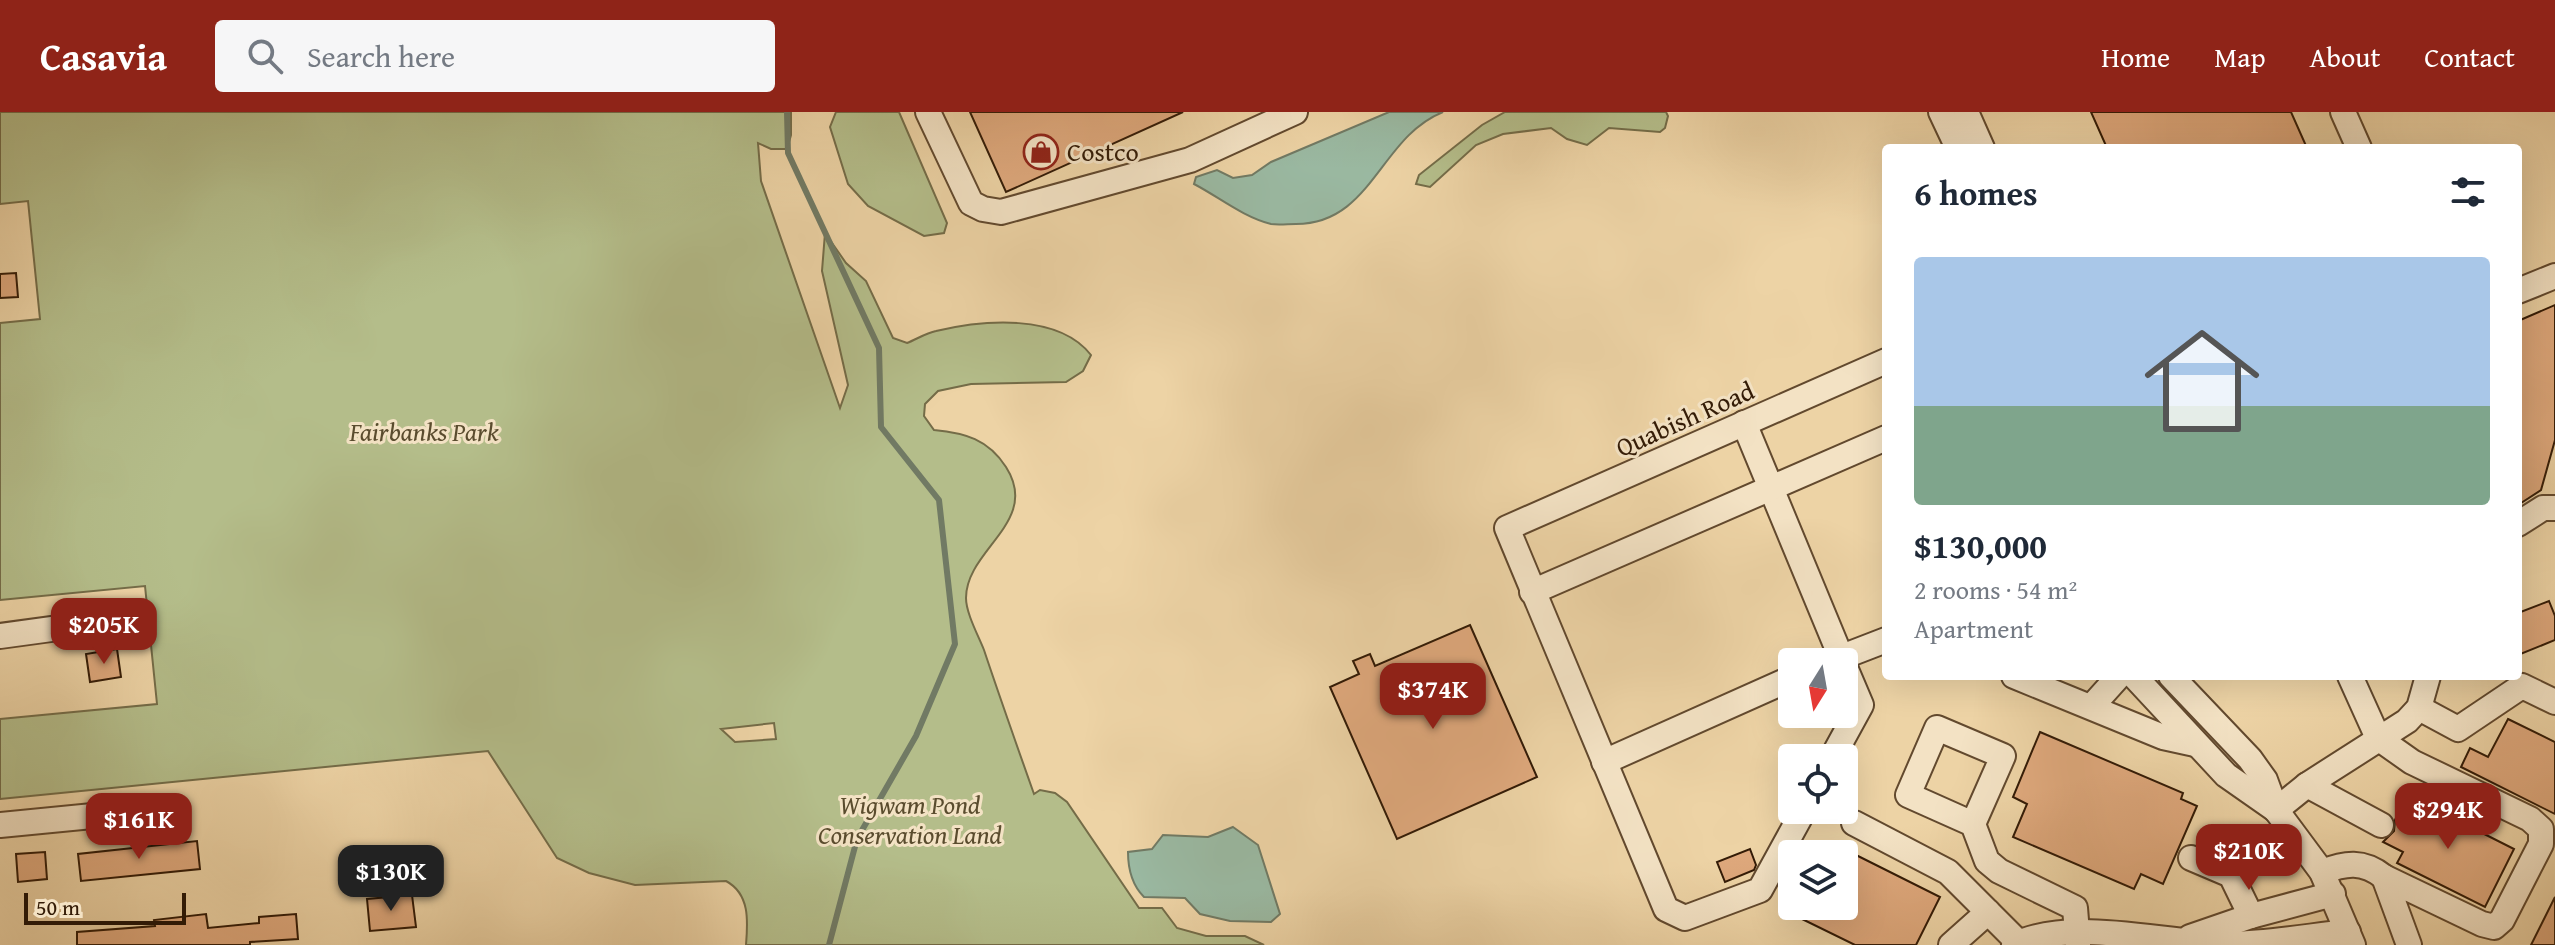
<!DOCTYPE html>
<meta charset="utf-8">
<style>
:root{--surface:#fff;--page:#f6f6f7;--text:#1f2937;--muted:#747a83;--line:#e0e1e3;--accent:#8f2418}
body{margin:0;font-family:"Gentium Book Plus",serif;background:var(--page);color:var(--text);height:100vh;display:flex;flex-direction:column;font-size:30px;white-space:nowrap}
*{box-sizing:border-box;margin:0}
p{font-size:26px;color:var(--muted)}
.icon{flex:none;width:44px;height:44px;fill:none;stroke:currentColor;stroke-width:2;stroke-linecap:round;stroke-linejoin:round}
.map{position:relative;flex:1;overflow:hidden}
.side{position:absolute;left:1882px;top:32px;width:640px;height:536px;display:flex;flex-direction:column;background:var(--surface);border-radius:8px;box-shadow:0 8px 32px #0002}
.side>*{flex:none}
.needle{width:52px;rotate:191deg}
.buttons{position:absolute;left:1778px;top:536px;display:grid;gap:16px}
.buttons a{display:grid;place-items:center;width:80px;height:80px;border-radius:8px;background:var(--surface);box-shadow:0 8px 32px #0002;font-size:40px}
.scale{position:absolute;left:24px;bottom:20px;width:162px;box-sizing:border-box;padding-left:8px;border:4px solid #331b06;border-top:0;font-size:22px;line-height:28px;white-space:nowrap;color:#331b06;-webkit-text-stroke:6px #f3e2c4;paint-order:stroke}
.price{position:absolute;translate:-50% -68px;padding:0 18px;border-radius:16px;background:var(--accent);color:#fff;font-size:26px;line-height:52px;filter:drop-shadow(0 2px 4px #0008)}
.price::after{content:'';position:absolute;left:50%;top:48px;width:24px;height:18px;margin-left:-12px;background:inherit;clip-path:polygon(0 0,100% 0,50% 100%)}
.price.current{background:#222;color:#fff}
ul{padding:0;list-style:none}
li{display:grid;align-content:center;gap:16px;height:424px;padding:0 32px}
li+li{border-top:2px solid var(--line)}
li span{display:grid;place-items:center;height:248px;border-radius:8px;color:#555}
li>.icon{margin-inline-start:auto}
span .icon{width:144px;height:144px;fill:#fffc;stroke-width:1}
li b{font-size:34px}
h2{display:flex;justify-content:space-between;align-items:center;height:96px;padding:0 32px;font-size:34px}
header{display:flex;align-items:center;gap:48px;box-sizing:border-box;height:112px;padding:0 40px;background:var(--accent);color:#fff}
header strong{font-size:38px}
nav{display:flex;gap:44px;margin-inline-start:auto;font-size:28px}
.search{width:560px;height:72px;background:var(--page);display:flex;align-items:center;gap:20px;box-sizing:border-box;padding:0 28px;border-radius:8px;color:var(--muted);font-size:30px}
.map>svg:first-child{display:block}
.green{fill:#b4bd8a;stroke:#746c48;stroke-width:2;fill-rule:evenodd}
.water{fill:#9ab9a2;stroke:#717a64;stroke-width:2}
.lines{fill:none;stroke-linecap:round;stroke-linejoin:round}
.stream{stroke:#717a64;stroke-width:6}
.building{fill:#dea87c;stroke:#331b06;stroke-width:2}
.minor-casing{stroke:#62492e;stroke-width:28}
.minor{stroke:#f3e2c4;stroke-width:24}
.labels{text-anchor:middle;stroke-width:6;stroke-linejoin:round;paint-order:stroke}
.poi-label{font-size:26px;fill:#331b06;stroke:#f3e2c4;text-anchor:start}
.street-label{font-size:26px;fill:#331b06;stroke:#f3e2c4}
.park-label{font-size:26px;font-style:italic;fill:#5a4c2e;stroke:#f3e2c4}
</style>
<header>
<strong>Casavia</strong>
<div class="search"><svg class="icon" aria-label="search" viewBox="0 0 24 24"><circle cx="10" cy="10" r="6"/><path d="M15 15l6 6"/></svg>Search here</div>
<nav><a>Home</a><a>Map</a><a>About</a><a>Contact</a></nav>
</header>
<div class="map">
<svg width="2555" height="833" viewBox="0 0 2555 833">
<rect width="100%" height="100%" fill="#edd3a5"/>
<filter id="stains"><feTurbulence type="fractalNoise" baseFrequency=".0025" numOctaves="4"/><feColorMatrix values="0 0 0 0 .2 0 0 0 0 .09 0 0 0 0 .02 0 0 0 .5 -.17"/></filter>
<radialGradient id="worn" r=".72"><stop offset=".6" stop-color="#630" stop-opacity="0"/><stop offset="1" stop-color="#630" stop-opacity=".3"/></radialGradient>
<!-- green -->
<g class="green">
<path d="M 0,0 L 791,0 L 791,23 L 787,37 L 771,37 L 758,31 L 761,69 L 840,296 L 848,273 L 822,159 L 825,121 L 846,151 L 866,169 L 893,226 L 907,231 C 917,227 926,221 936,219 C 983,208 1058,201 1091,243 L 1083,259 L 1066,270 L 971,272 L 938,279 L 925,292 L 924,304 L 934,318 C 965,321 988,327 1006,355 C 1041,410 966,437 966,486 C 966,501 978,523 984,538 C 1000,586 1017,634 1034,682 L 1040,678 L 1055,681 L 1067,690 L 1139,796 L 1162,796 L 1177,816 L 1206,824 L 1245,824 L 1264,833 L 746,833 C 748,809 750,782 726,769 L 635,773 L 589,761 L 557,746 L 488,639 L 0,687 L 0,607 L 157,592 L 145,474 L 0,488 L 0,211 L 40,207 L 28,89 L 0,92 ZM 774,611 L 776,627 L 735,630 L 721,617 Z"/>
<path d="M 836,0 L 899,0 L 947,111 L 944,121 L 924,124 L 868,94 L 848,72 L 830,15 Z"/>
<path d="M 1505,0 L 1666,0 L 1668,4 L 1665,16 L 1660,20 L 1609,16 L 1587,33 L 1567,27 L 1551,16 L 1503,22 L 1476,33 L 1430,75 L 1416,72 L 1419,63 L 1482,13 Z"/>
</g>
<!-- water -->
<g class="water">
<path d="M 1389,0 L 1443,0 C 1380,25 1372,112 1296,112 C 1288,112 1278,113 1271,112 C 1243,105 1219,85 1194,72 L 1196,65 L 1217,58 L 1233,66 L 1252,63 L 1271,50 Z"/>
<path d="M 1233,715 L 1258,733 L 1280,802 L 1271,810 L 1230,809 L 1200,802 L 1185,786 L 1144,785 C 1132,773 1128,757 1128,740 L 1152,737 L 1163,723 L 1208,725 Z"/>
</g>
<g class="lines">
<!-- stream -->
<path class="stream" d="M 787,0 L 788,41 L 879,236 L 881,315 L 939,388 L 955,532 L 916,624 L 857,727 L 829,833"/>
</g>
<!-- building -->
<g class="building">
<path d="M 970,0 L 1183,0 L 1006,80 Z"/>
<path d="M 2091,0 L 2291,0 L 2307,36 L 2107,36 Z"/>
<path d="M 16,161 L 18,185 L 0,186 L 0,162 Z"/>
<path d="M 2555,193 L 2555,328 L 2541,378 L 2518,393 L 2518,209 Z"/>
<path d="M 2549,489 L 2555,504 L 2555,528 L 2518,543 L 2518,501 Z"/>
<path d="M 1470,513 L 1537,665 L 1397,727 L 1330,575 L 1359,562 L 1353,549 L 1370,542 L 1375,554 Z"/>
<path d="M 117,537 L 121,565 L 90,570 L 86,542 Z"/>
<path d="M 2508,607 L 2555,630 L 2555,702 L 2461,655 L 2470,636 L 2488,645 Z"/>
<path d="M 2040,620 L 2183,681 L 2181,687 L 2197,694 L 2163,772 L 2141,762 L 2134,777 L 2013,725 L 2027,692 L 2013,685 Z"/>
<path d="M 2407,683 L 2514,737 L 2485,795 L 2397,751 L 2403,740 L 2383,730 L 2394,719 L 2395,708 Z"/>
<path d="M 197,729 L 200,757 L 81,769 L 78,742 Z"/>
<path d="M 1750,737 L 1756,753 L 1754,758 L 1725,770 L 1717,750 Z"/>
<path d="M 1844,737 L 1940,785 L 1916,833 L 1855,833 L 1802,807 L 1809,794 L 1844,794 Z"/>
<path d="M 45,740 L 47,767 L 18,770 L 16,742 Z"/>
<path d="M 412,783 L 416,815 L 370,819 L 367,787 Z"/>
<path d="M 2555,785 L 2555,833 L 2531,833 Z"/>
<path d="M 206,802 L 208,816 L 259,811 L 259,805 L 296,802 L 298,827 L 250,830 L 250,833 L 77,833 L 77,820 L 155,814 L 154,808 Z"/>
</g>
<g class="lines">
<!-- minor casing -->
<g class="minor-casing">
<g id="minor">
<path d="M 928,0 L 971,91 L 983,97 L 1001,100 L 1190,48 L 1295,0"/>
<path d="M 1941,0 L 1958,36"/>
<path d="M 1966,0 L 1982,36"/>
<path d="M 2343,0 L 2359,36"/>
<path d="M 2518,179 L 2555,164"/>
<path d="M 1744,311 L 1843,550"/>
<path d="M 2518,412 L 2543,396 L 2555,396"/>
<path d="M 1532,480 L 1886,326"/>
<path d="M 0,524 L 110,509"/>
<path d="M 1829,550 L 1886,528"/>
<path d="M 2014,564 L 2163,625 L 2195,632"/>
<path d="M 2134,564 L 2226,663 L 2276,698"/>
<path d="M 2171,564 L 2250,647 L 2265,668 L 2276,698 L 2322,760 L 2353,833"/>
<path d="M 2350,564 L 2378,626 L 2412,650 L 2530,707 L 2541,717 L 2541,732 L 2502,808 L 2494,815 L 2482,812 L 2384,765 L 2409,833"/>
<path d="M 2092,594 L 2119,564"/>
<path d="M 2419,596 L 2458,617 L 2522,574 L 2555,590"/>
<path d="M 1832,646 L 1861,593 L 1844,553"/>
<path d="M 1604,650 L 1792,566"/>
<path d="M 2307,673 L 2381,713"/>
<path d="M 1804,698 L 1760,778 L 1685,806 L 1666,797 L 1507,416 L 1886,249"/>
<path d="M 2276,698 L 2307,673 L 2407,609 L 2419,596 L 2428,564"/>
<path d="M 1854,711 L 1948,760 L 2019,831"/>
<path d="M 1973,712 L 2003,644 L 1937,616 L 1908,683 L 1973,712 L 1987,749 L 1999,759 L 2075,796 L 2078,833"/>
<path d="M 0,713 L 164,697"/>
<path d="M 2191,746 L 2231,763 L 2251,804"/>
<path d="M 2322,760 C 2345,751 2363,748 2384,765"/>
<path d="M 2190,825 L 2251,804 L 2333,782"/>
<path d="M 1951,833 L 1988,800"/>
<path d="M 2014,833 C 2072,804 2169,833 2232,832 C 2271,831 2310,824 2348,820"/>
</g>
</g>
<!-- minor -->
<use href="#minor" class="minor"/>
</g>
<!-- icons -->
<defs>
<g id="shop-ring" transform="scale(1.8)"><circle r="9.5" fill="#f3e2c4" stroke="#8f2418" stroke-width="1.5"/><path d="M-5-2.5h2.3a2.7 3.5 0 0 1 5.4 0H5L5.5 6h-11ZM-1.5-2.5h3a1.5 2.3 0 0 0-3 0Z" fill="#8f2418"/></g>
</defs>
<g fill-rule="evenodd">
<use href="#shop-ring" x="1041" y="40"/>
</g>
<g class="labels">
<!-- poi labels -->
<g class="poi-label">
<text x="1067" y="49">Costco</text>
</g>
<!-- street labels -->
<g class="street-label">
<text transform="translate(1685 307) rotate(-24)" y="9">Quabish Road</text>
</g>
<!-- park labels -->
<g class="park-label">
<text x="424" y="329">Fairbanks Park</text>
<text x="910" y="702">Wigwam Pond<tspan x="910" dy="30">Conservation Land</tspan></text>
</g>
</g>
<rect width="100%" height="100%" filter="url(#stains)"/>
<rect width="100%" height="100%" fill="url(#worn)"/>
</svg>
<div class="buttons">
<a><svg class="needle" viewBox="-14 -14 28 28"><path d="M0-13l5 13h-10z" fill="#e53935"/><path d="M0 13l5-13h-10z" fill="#747a83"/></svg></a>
<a><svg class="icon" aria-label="locate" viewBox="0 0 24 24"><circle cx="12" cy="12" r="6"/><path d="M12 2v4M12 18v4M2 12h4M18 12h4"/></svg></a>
<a><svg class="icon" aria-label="layers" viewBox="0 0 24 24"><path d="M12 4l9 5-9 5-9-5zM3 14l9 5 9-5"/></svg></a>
</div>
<div class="scale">50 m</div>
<b class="price" style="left:104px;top:554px">$205K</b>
<b class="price" style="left:1433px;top:619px">$374K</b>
<b class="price" style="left:2448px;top:739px">$294K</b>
<b class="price" style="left:139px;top:749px">$161K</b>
<b class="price" style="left:2249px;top:780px">$210K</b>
<b class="price current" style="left:391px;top:801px">$130K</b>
<section class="side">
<h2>6 homes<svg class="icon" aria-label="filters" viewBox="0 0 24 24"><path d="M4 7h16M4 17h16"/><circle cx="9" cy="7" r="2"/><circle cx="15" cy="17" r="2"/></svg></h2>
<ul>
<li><span style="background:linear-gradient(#a9c7e8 60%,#7fa58c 0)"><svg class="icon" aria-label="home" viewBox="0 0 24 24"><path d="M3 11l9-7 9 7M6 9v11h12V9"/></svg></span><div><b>$130,000</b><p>2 rooms · 54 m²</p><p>Apartment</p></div></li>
</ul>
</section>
</div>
